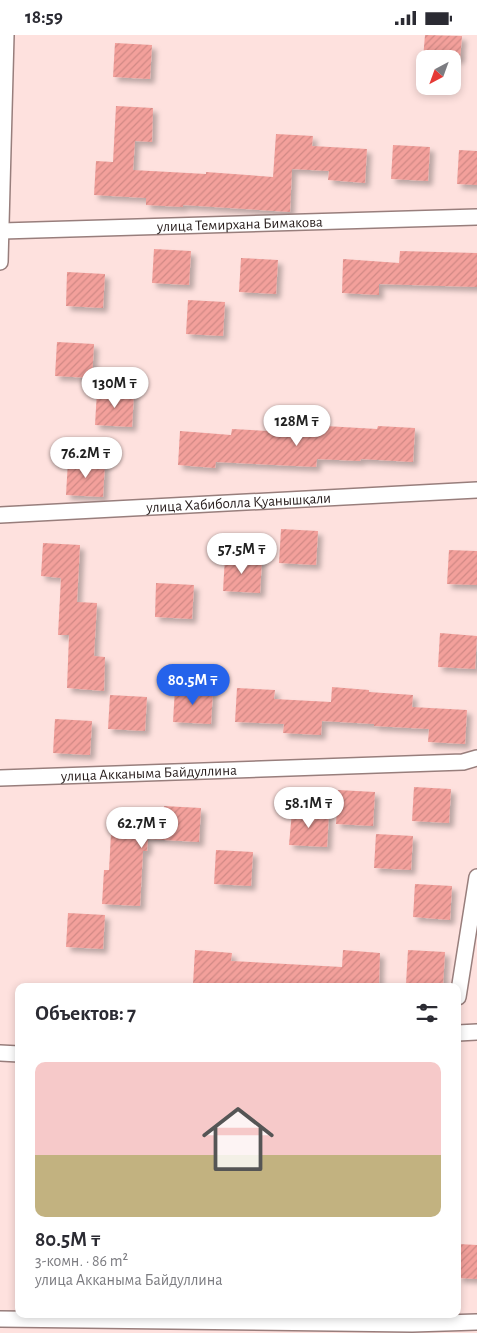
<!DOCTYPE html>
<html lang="ru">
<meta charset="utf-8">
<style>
:root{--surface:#fff;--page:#f7f7f7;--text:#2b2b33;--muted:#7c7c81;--accent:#2563eb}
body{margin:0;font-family:"Alegreya Sans",sans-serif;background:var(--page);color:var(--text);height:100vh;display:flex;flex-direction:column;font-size:19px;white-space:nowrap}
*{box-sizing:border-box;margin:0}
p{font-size:16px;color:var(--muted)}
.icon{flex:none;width:28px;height:28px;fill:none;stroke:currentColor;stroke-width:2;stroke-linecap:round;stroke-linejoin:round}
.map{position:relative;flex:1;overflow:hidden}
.panel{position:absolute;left:15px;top:948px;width:446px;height:335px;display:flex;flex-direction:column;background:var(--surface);border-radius:10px;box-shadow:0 2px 8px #0003}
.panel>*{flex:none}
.needle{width:32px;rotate:221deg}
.controls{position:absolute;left:416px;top:15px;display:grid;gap:10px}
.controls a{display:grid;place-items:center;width:45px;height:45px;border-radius:10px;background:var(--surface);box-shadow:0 2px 8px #0003;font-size:25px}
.price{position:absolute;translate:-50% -42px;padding:0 11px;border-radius:18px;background:#fff;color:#222;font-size:16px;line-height:32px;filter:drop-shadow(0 1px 2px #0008)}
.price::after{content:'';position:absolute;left:50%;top:30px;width:15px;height:11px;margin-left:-8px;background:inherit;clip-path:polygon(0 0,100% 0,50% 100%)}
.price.selected{background:var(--accent);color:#fff}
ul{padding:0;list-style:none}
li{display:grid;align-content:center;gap:10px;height:265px;padding:0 20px}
li span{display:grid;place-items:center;height:155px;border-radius:10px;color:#555}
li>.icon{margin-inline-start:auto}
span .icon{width:90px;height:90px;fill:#fffc;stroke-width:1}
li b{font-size:21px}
h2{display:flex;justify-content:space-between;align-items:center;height:60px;padding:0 20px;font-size:21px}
.status{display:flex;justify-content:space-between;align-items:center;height:35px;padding:0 25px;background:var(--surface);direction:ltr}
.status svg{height:14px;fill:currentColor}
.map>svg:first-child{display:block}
.building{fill:url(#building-hatch);filter:url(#shadow)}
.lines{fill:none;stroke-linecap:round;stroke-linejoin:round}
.minor-casing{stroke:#987e7c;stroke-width:18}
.minor{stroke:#fff;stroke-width:15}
.labels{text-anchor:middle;stroke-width:5;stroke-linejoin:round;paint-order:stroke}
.street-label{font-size:15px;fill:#261c1b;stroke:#fee1de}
</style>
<div class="status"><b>18:59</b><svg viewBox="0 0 49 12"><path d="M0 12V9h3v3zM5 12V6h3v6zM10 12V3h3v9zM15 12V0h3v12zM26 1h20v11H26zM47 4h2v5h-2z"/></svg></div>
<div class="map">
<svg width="477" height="1298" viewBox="0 0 477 1298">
<defs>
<pattern id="building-hatch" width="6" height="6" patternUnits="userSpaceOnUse" patternTransform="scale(1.25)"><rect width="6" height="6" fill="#f3a09b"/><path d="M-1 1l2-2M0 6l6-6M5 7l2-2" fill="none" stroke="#d08985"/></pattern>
<filter id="shadow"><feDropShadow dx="4.5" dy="4.5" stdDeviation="2.5" flood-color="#0004"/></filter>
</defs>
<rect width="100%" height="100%" fill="#fee1de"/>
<!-- building -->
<g class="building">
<path d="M 425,0 L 462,1 L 460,24 L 423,24 Z"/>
<path d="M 115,8 L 152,10 L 150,44 L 113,42 Z"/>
<path d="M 116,71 L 153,73 L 152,107 L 135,106 L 133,135 L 206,139 L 206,137 L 273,142 L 276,99 L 313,101 L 312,111 L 367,114 L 365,148 L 328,145 L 329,136 L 292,134 L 290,177 L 183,170 L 183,172 L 146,170 L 146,163 L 94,160 L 96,126 L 113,127 Z"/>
<path d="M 393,110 L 430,112 L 428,146 L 391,144 Z"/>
<path d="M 459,115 L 477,116 L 477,150 L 457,149 Z"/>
<path d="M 154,214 L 191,216 L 189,250 L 152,248 Z"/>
<path d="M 400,216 L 477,218 L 477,252 L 379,249 L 379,260 L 342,258 L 343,224 L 399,228 Z"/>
<path d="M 241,223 L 278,225 L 276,259 L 239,257 Z"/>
<path d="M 67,237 L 105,239 L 103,273 L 66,271 Z"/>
<path d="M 188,265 L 225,267 L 223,301 L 186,299 Z"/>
<path d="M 57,307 L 94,309 L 92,343 L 55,341 Z"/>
<path d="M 97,356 L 134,358 L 132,392 L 95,390 Z"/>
<path d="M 325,391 L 377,394 L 378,391 L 415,393 L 413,427 L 361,424 L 360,426 L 317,424 L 316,432 L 216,427 L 215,433 L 178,430 L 180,396 L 231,400 L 232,394 L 325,399 Z"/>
<path d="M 68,426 L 105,428 L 103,462 L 66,460 Z"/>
<path d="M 281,494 L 318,496 L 316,530 L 279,528 Z"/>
<path d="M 43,508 L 80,510 L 77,567 L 97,568 L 94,621 L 105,622 L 104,656 L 67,653 L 69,600 L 58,600 L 61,543 L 41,541 Z"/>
<path d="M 449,515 L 477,516 L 477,550 L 447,549 Z"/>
<path d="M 225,522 L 262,524 L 260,558 L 223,556 Z"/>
<path d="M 156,548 L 194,550 L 192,584 L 155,582 Z"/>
<path d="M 440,598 L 477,601 L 475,634 L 438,632 Z"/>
<path d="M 332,652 L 369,655 L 369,657 L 413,660 L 412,672 L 467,675 L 465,709 L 428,707 L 429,694 L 374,691 L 374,689 L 322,686 L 321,700 L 283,698 L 284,689 L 235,687 L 237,653 L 275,655 L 274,664 L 331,667 Z"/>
<path d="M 175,653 L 213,655 L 211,689 L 173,687 Z"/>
<path d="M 110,660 L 147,662 L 145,696 L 108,694 Z"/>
<path d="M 55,684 L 92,686 L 90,720 L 53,718 Z"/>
<path d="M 414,752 L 451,754 L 449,788 L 412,786 Z"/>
<path d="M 338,755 L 375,757 L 373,791 L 336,789 Z"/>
<path d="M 164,771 L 201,773 L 199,807 L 148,804 L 147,816 L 143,816 L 140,871 L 102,869 L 104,835 L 109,835 L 112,780 L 163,783 Z"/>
<path d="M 292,776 L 329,778 L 327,812 L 289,810 Z"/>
<path d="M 376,799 L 413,801 L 411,835 L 374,833 Z"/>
<path d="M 216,815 L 253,817 L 251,851 L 214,849 Z"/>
<path d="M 415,849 L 452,851 L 450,885 L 413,882 Z"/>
<path d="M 68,878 L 105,880 L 103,914 L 66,912 Z"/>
<path d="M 195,915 L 232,918 L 231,926 L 342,932 L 343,915 L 380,918 L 379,951 L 328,949 L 328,951 L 226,951 L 193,949 Z"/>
<path d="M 408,915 L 445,917 L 443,951 L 406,949 Z"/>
<path d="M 458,1209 L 477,1210 L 477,1244 L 458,1243 Z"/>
</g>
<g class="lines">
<!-- minor casing -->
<g class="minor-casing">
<g id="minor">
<path id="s1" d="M 2,196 L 477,182"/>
<path d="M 0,227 L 6,0"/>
<path id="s2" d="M 0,480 L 477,455"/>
<path id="s3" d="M 0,743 L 463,727 L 477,723"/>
<path d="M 458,962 L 477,842"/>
<path d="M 458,998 L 477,997"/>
<path d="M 0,1018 L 19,1019"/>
<path d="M 0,1284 L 412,1289 L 477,1287"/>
</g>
</g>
<!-- minor -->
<use href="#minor" class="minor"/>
</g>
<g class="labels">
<!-- street labels -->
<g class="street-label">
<text dy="5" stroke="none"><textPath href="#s1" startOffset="238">улица Темирхана Бимакова</textPath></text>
<text dy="5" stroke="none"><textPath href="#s2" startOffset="239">улица Хабиболла Қуанышқали</textPath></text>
<text dy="5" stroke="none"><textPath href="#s3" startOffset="149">улица Акканыма Байдуллина</textPath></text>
</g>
</g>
</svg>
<div class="controls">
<a><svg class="needle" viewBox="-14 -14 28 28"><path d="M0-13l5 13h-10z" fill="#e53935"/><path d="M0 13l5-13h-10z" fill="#7c7c81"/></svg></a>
</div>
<b class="price" style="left:115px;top:374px">130M ₸</b>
<b class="price" style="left:297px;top:412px">128M ₸</b>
<b class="price" style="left:86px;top:444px">76.2M ₸</b>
<b class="price" style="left:242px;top:540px">57.5M ₸</b>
<b class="price selected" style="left:193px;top:671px">80.5M ₸</b>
<b class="price" style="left:309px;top:794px">58.1M ₸</b>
<b class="price" style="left:142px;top:814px">62.7M ₸</b>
<section class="panel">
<h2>Объектов: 7<svg class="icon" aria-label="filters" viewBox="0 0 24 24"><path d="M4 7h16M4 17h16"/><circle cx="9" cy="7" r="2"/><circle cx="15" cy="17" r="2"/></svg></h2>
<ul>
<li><span style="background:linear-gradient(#f6c9c9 60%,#c2b280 0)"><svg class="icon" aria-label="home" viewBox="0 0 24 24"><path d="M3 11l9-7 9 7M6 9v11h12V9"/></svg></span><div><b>80.5M ₸</b><p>3-комн. · 86 m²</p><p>улица Акканыма Байдуллина</p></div></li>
</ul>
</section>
</div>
